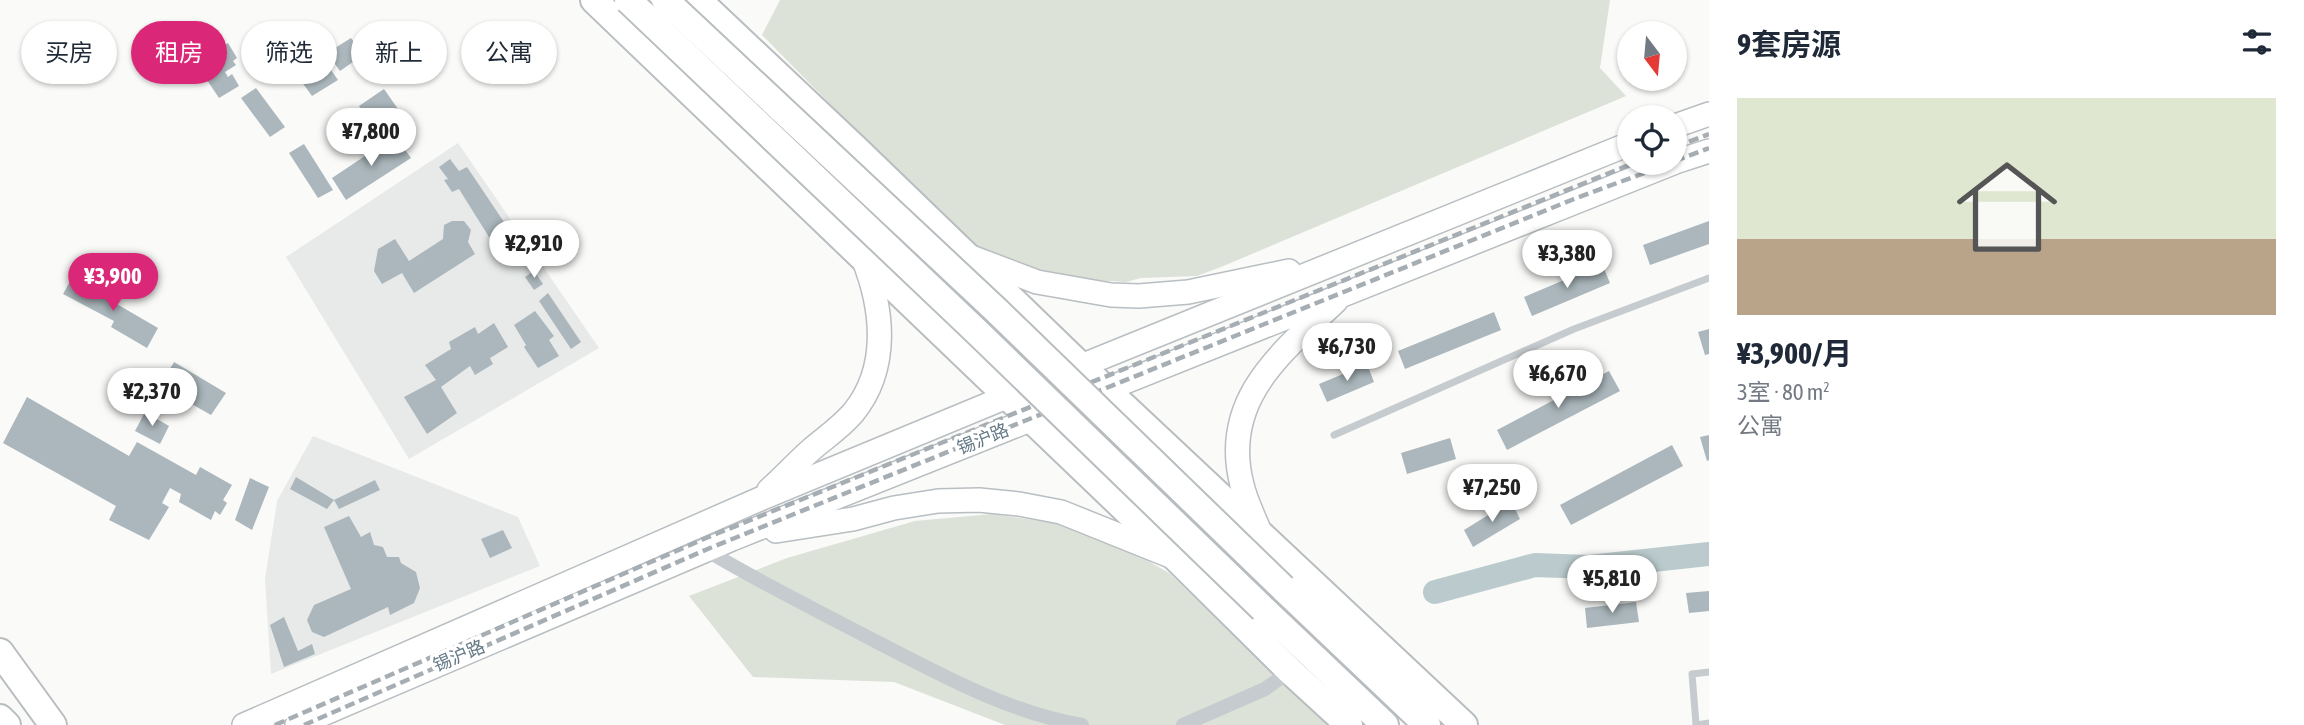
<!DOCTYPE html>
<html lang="zh">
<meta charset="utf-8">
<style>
:root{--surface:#fff;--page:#f2f2f3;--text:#1f2937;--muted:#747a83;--accent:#db2777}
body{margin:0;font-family:"Asap Condensed","Noto Sans SC",sans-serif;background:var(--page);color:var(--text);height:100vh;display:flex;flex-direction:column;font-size:26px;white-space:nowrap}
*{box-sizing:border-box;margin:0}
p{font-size:23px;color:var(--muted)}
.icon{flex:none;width:38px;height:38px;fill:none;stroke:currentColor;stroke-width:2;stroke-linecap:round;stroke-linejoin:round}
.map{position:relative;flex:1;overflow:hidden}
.drawer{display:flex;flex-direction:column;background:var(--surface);width:595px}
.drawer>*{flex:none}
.banner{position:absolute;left:21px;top:21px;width:665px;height:63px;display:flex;gap:14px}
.needle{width:46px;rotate:164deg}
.controls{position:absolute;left:1617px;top:21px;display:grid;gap:14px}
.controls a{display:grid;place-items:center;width:70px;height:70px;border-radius:50%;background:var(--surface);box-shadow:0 2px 5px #0004;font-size:35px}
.price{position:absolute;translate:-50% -60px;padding:0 16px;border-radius:24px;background:#fff;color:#222;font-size:23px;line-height:46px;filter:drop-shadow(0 2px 4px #0008)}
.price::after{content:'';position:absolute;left:50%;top:42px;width:21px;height:16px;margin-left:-10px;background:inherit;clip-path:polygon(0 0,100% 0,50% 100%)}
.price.current{background:var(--accent);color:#fff}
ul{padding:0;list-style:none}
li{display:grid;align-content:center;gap:14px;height:371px;padding:0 28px}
li span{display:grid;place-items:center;height:217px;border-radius:0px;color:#555}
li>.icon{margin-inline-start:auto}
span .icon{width:126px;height:126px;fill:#fffc;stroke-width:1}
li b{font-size:30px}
h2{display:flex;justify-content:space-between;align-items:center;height:84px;padding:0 28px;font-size:30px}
.pill{padding:0 24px;border-radius:32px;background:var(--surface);box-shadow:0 2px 5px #0004;font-size:24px;line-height:63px}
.pill.current{background:var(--accent);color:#fff}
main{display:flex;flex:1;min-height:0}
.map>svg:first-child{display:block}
.built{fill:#e8eae9}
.green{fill:#dce2d8}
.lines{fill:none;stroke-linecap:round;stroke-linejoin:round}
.river{stroke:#bbcbcd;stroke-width:24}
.building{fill:#abb7bc}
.primary-casing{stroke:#b8bec2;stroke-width:26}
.highway-casing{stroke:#b8bdc0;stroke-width:30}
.lane{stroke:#c5cbce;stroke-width:7}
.street{stroke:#c5cbce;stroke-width:14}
.primary{stroke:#fff;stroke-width:23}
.highway{stroke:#fff;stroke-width:26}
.rail{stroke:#a6aeb3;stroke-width:4.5;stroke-dasharray:10 5;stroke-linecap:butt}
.highway-bridge-casing{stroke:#b8bdc0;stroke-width:30;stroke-linecap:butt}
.highway-bridge{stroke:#fff;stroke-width:26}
.labels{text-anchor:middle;stroke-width:7;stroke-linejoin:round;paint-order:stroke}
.street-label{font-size:18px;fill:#637985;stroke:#fff}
</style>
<main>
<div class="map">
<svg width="1709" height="725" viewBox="0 0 1709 725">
<rect width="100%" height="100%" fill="#fafaf8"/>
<!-- built -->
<g class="built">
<path d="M 458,143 L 599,348 L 409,459 L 286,257 Z"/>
<path d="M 313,436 L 518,517 L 540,566 L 271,674 L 265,579 L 277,501 Z"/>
</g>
<!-- green -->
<g class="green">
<path d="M 780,0 L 1610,0 L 1600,68 L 1626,96 L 1221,267 L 1197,276 L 1141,278 L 1126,282 L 1088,280 L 1016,264 L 966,242 L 762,35 Z"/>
<path d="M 992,514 L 1061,524 L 1119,544 L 1169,573 L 1329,725 L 1005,725 L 894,682 L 753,677 L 689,596 L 787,558 L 915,521 Z"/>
</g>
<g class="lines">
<!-- river -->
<path class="river" d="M 1435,592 L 1535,565 L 1589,567 L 1709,554"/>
</g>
<!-- building -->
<g class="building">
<path d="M 200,29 L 204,36 L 210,33 L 220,48 L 228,43 L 237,58 L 233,61 L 236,65 L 225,72 L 228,77 L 232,74 L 239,86 L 219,98 L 181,41 Z"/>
<path d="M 304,36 L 315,50 L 277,75 L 267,61 Z"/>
<path d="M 351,38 L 363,55 L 340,71 L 327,53 Z"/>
<path d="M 325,61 L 338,80 L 312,96 L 299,78 Z"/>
<path d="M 256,88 L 285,127 L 270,137 L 241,98 Z"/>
<path d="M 384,89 L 405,119 L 378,136 L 359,106 Z"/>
<path d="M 395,136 L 411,158 L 346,200 L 332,178 Z"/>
<path d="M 304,144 L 333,190 L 318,198 L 289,153 Z"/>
<path d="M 450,159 L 459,171 L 467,167 L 506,225 L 489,237 L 459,189 L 452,192 L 444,180 L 448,179 L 439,167 Z"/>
<path d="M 452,221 L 464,221 L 471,230 L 468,242 L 475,254 L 414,293 L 402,273 L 382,284 L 374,271 L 378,249 L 395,239 L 409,261 L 443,239 L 444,225 Z"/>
<path d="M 1709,221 L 1709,244 L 1650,265 L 1643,245 Z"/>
<path d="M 1602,264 L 1610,283 L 1532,316 L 1524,297 Z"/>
<path d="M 534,271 L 543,284 L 534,290 L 525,277 Z"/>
<path d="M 72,278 L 158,328 L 147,348 L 111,327 L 114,321 L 63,294 Z"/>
<path d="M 548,293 L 581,342 L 571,349 L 539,301 Z"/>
<path d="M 535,311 L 554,336 L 549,340 L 559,356 L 538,368 L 524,347 L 526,345 L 514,325 Z"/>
<path d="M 1494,312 L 1501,330 L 1405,369 L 1398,351 Z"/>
<path d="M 494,323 L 508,347 L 490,358 L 493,364 L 475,375 L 470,366 L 441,387 L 457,413 L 427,434 L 404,397 L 436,380 L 425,365 L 451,349 L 449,342 L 475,327 L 478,334 Z"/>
<path d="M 1709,329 L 1709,354 L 1705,355 L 1698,332 Z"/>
<path d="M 174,362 L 226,393 L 211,415 L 160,386 Z"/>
<path d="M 1367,364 L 1374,382 L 1327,402 L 1319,384 Z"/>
<path d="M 1609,371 L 1620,391 L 1507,450 L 1497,430 Z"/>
<path d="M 27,397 L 129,456 L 137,442 L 196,475 L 200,467 L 232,485 L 223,500 L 227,503 L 220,515 L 215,511 L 211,520 L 179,502 L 181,494 L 170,488 L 162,503 L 169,507 L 149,540 L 109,520 L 116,506 L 3,443 Z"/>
<path d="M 145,412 L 169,426 L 160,444 L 135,431 Z"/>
<path d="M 1709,435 L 1709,460 L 1707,461 L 1700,437 Z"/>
<path d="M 1450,438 L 1456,459 L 1407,474 L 1401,453 Z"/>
<path d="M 1672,445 L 1683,466 L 1571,525 L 1560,505 Z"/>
<path d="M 296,477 L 334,500 L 375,480 L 380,490 L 339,509 L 334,500 L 327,509 L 290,489 Z"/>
<path d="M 250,478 L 269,487 L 252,530 L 235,520 Z"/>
<path d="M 1511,501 L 1520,519 L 1473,547 L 1464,530 Z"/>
<path d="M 349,516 L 361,537 L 370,532 L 374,545 L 383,547 L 387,557 L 399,557 L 401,563 L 416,572 L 420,588 L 414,603 L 390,615 L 388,607 L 324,637 L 312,632 L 307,620 L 314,605 L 351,589 L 324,527 Z"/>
<path d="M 503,530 L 512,548 L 490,558 L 481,539 Z"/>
<path d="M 1709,591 L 1709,611 L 1689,613 L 1686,593 Z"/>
<path d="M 1636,602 L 1639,622 L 1587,628 L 1585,608 Z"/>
<path d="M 284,617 L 298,651 L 312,644 L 315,654 L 284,667 L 270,625 Z"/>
</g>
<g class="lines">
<!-- primary casing -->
<g class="primary-casing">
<g id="primary">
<path d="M 1675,126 L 1709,114"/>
<path d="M 1675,162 L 1709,151"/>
<path d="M 971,257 L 1037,282 L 1111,295 L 1139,296 L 1188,292 L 1289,271"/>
<path d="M 769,490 C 784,477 797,462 812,449 C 826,437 841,427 853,413 C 890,368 883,308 863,258"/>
<path d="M 776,531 L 853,519 L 894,508 L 938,501 L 979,500 L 1019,504 L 1061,512 L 1173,557"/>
<path d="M 1261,535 C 1255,519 1246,502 1242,485 C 1220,400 1281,353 1336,301"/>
<path d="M 244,725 L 760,499 L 1081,366 L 1629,144"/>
<path d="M 297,725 L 732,539 L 1673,163"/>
</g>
</g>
<!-- highway casing -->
<g class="highway-casing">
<g id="highway">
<path d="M 594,0 L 1177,559 L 1290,671 L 1349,725"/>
<path d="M 698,0 L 857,150 L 1081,366 L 1464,725"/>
<path d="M 1283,588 L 1427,725"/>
<path d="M 1263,609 L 1385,725"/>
<path d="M 0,652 L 53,725"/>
<path d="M 0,718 L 7,725"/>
</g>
</g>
<!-- lane -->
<g class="lane">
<path d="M 1334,435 L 1574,329 L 1709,278"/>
<path d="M 1696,724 L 1692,674 L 1709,672"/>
<path d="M 1696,725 L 1709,723"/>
</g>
<!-- street -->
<g class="street">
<path d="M 706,550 C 761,583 818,611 875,641 C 942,675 1007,712 1082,725"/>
<path d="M 1183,725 L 1265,689 L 1290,671"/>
</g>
<!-- primary -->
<use href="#primary" class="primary"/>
<!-- highway -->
<use href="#highway" class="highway"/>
<!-- rail -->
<g class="rail">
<path d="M 1675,147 L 1709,134"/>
<path d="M 1675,161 L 1709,148"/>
<path d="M 275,725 L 706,538 L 1634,163"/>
<path d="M 304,725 L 710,548 L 1574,199 L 1671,163"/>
</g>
<!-- highway-bridge casing -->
<g class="highway-bridge-casing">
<g id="highway-bridge">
<path d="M 628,0 L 976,331 L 1263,609"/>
<path d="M 665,0 L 996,310 L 1283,588"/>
</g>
</g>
<!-- highway-bridge -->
<use href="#highway-bridge" class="highway-bridge"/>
</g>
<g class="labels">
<!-- street labels -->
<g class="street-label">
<text transform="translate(983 439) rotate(-22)" y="6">锡沪路</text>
<text transform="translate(459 656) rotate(-23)" y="6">锡沪路</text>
</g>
</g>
</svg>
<div class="controls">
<a><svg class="needle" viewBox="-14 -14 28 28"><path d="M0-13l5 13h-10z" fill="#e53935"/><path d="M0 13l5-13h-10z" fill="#747a83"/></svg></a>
<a><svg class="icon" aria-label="locate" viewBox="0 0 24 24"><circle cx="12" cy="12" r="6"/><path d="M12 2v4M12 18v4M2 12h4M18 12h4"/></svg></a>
</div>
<b class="price" style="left:371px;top:168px">¥7,800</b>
<b class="price" style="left:534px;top:280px">¥2,910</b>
<b class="price" style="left:1567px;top:290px">¥3,380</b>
<b class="price current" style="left:113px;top:313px">¥3,900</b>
<b class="price" style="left:1347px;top:383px">¥6,730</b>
<b class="price" style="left:1558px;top:410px">¥6,670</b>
<b class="price" style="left:152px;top:428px">¥2,370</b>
<b class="price" style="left:1492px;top:524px">¥7,250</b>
<b class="price" style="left:1612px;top:615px">¥5,810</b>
<div class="banner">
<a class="pill">买房</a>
<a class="pill current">租房</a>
<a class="pill">筛选</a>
<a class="pill">新上</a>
<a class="pill">公寓</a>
</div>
</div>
<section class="drawer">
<h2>9套房源<svg class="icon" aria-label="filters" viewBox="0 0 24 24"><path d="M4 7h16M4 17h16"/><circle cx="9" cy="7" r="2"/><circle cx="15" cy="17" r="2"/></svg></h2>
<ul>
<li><span style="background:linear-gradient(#dfe7d0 65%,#b9a48a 0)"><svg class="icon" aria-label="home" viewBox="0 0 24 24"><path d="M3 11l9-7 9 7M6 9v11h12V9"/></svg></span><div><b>¥3,900/月</b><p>3室 · 80 m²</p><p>公寓</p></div></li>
</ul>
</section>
</main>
